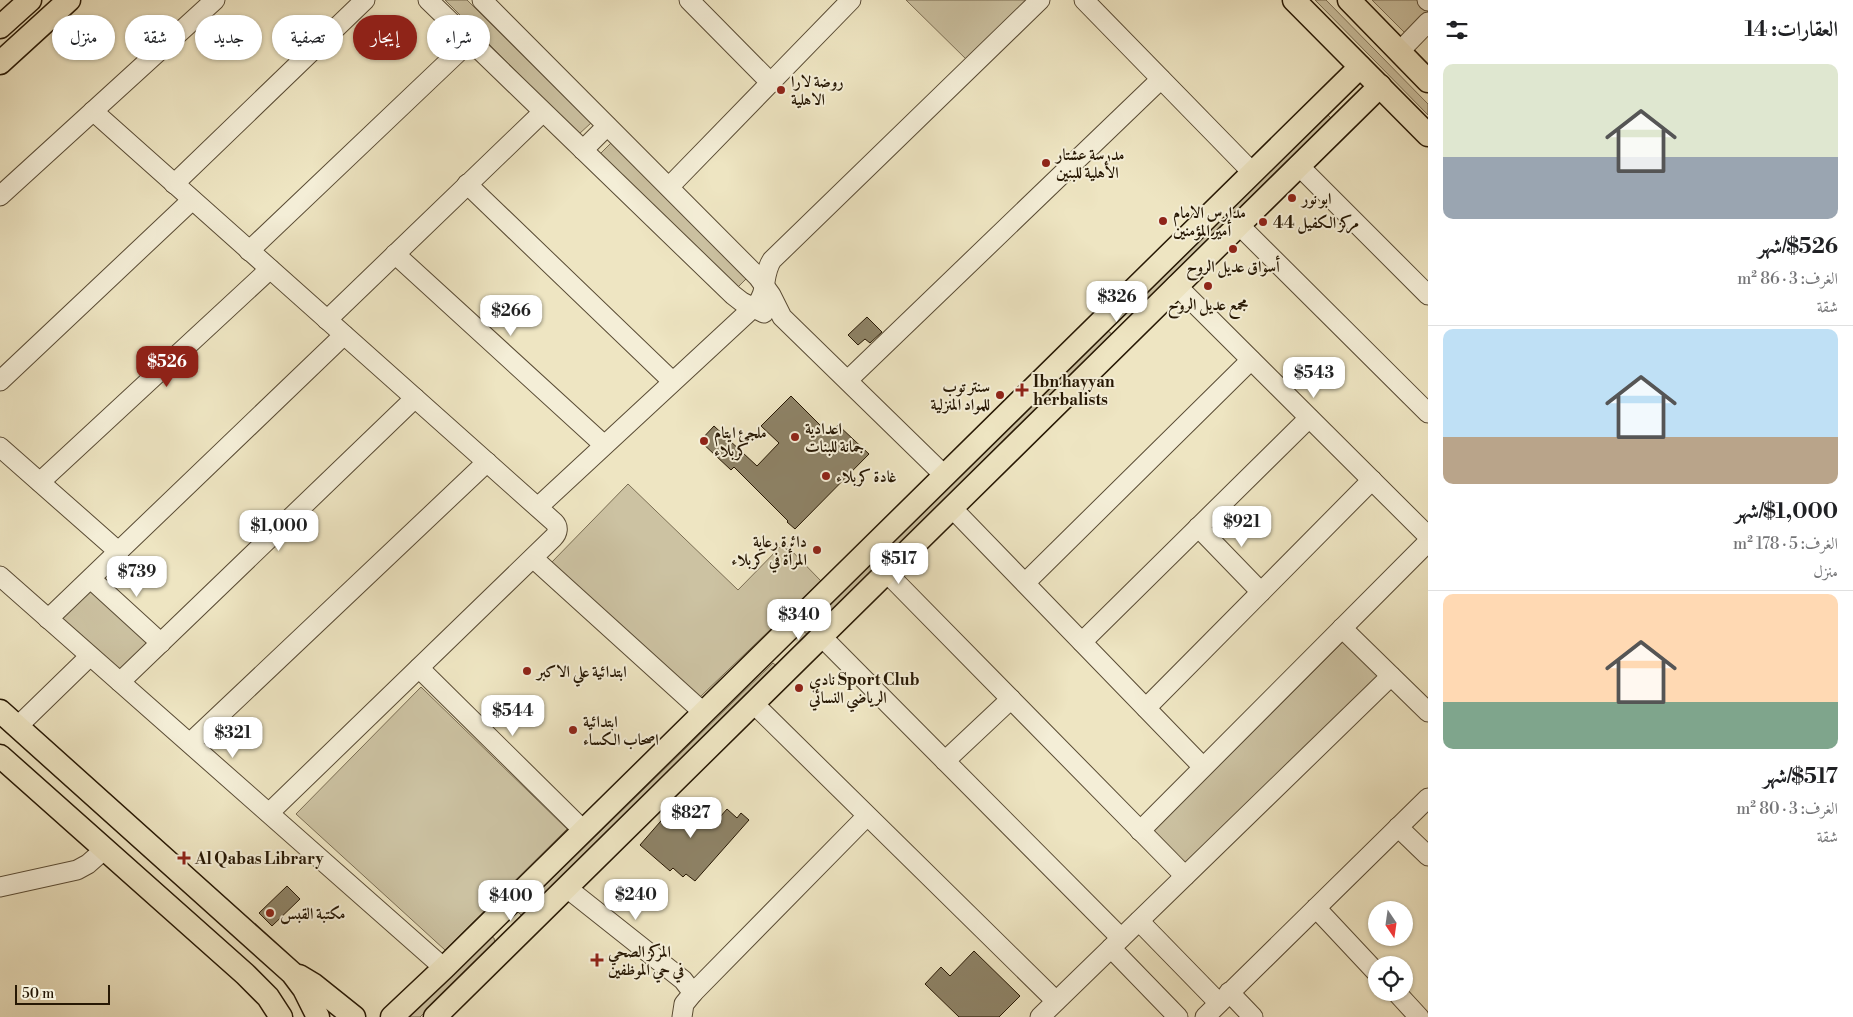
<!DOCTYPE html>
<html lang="ar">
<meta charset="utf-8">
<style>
:root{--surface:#fff;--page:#f2f2f2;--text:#202124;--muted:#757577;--line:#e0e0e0;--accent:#8f2418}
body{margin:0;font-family:"Libre Bodoni",Amiri,serif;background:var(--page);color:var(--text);direction:rtl;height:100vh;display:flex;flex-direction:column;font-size:19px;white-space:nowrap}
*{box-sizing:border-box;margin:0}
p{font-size:16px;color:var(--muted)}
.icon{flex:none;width:28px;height:28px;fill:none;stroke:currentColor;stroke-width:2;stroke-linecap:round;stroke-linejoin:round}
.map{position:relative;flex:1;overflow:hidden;direction:ltr}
.sheet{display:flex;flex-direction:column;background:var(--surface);width:425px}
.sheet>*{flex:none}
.hud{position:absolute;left:15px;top:15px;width:475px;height:45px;direction:rtl;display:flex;gap:10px}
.needle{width:32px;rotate:167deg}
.fabs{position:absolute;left:1368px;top:901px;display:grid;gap:10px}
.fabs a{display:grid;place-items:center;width:45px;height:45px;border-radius:50%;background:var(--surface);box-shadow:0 1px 4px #0004;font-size:25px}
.scale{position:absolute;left:15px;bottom:12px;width:95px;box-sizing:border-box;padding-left:5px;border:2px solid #271804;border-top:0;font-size:14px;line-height:18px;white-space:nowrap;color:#271804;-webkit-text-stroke:4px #f4eed7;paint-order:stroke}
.price{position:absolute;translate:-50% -42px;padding:0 11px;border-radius:10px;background:#fff;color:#222;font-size:16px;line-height:32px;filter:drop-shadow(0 1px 2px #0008)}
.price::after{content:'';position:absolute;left:50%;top:30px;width:15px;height:11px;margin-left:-8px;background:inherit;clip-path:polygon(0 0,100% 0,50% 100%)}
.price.current{background:var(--accent);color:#fff}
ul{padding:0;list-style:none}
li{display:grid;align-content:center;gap:10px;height:265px;padding:0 15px}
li+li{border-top:1px solid var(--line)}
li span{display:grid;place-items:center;height:155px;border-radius:10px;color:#555}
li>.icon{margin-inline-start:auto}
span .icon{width:90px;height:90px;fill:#fffc;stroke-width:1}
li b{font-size:21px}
h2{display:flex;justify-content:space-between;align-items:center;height:60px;padding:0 15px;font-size:21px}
.chip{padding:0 18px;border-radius:22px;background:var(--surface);box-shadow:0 1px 4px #0004;font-size:18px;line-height:45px}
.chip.current{background:var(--accent);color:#fff}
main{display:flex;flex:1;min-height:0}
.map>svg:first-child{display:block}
.green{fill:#ccc2a2;stroke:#7a6d53}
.building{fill:#8e8367;stroke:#271804}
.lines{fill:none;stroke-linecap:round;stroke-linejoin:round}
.minor-casing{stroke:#594b34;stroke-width:21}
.major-casing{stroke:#271804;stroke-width:25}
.minor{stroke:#f4eed7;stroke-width:19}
.major{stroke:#eee5c2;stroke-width:22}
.poi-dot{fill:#8f2418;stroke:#f4eed7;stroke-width:2}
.labels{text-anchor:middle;stroke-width:4;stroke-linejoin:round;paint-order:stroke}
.poi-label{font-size:16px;font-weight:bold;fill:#271804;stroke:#f4eed7;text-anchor:start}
</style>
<main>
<section class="sheet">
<h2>العقارات: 14<svg class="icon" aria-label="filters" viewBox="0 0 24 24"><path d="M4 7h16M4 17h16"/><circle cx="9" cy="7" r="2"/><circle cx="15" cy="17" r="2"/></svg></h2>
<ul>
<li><span style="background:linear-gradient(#dfe7d0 60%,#9aa5b1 0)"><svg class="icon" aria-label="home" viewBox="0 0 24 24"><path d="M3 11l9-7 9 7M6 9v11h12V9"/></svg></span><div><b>$526/شهر</b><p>الغرف: 3 · 86 m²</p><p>شقة</p></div></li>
<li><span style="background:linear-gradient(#bfe0f5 70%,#b9a48a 0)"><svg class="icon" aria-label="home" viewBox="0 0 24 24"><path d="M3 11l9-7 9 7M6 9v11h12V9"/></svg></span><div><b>$1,000/شهر</b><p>الغرف: 5 · 178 m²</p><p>منزل</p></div></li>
<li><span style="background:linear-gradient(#ffd9b3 70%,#7fa58c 0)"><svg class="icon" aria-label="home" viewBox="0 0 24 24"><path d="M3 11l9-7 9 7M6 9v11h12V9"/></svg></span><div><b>$517/شهر</b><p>الغرف: 3 · 80 m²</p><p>شقة</p></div></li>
</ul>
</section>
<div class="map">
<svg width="1428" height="1017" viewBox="0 0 1428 1017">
<rect width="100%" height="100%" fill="#eee5c2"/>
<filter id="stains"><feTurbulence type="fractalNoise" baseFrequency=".004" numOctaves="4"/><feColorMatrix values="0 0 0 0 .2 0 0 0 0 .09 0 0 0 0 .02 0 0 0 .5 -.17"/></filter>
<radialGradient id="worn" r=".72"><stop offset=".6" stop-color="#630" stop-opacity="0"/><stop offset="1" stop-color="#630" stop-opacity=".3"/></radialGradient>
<!-- green -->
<g class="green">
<path d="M 445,0 L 467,0 L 591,123 L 579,134 Z"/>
<path d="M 906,0 L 1029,0 L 969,62 Z"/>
<path d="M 1315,0 L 1326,0 L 1428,104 L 1428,115 Z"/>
<path d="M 1372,0 L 1417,0 L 1428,12 L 1428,17 L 1409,37 Z"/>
<path d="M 1325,112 L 1331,118 L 1139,308 L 1134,302 Z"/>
<path d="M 611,143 L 747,278 L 737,288 L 600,154 Z"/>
<path d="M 1107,330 L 1113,335 L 808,635 L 802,630 Z"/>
<path d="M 628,484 L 738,590 L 784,543 L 821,581 L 700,697 L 551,563 Z"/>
<path d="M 91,586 L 153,642 L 121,672 L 58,618 Z"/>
<path d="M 1343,642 L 1378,677 L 1184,870 L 1149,835 Z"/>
<path d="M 773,663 L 779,668 L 523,917 L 518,912 Z"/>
<path d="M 421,687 L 567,829 L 445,950 L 296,814 Z"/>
<path d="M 491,937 L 494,938 L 495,943 L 420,1017 L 409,1017 Z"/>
</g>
<!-- building -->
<g class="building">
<path d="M 867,317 L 882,332 L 870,343 L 865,339 L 858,345 L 848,335 Z"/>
<path d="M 791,396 L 829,434 L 838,425 L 869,454 L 795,529 L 787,522 L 788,521 L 734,467 L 731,470 L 700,441 L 714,426 L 757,466 L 779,443 L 761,426 Z"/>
<path d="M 680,799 L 705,821 L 714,811 L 720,817 L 727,809 L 737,818 L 741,813 L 749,820 L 695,881 L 686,874 L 683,877 L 673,868 L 670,871 L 640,845 Z"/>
<path d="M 287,886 L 300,899 L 272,926 L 259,913 Z"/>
<path d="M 974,951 L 1020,996 L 999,1017 L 959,1017 L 925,984 L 941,967 L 950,976 Z"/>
</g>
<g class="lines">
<!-- minor casing -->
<g class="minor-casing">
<g id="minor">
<path d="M 428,0 L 733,295 L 742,302 L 764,313"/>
<path d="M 482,0 L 758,277 L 771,295 L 782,317 L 944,475"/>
<path d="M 689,0 L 771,83"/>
<path d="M 1084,0 L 1252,172"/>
<path d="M 1427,0 L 1428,1"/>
<path d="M 1399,52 L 1428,22"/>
<path d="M 93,111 L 554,522 C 559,527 558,533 553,538 L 269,813"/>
<path d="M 583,150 L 607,126"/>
<path d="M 1298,165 L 1428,295"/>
<path d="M 174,184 L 365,0"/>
<path d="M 467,184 L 672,381"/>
<path d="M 669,187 L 851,0"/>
<path d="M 0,196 L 215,0"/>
<path d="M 1238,224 L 1428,413"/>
<path d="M 249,251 L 470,41"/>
<path d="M 395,254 L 604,445"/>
<path d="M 1176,285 L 1428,536"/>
<path d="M 327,320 L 543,112"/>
<path d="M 848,380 L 1161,79"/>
<path d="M 0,381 L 192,200"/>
<path d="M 0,447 L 119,552"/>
<path d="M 40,482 L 270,269"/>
<path d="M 538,507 L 756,305 C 768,292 762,275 772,260 L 1040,0"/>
<path d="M 951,507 L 1203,767"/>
<path d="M 1198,527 L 1261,592"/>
<path d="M 533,558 L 704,713"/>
<path d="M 886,572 L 1185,876"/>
<path d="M 0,576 L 444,968"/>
<path d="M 91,579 L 161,643"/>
<path d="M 1025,583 L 1251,360"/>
<path d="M 48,619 L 344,335"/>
<path d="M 1342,628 L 1428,712"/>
<path d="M 821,636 L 1121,938"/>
<path d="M 1082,642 L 1309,418"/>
<path d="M 419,668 L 584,831"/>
<path d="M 120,682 L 415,398"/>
<path d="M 753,703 L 1056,1001"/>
<path d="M 1146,708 L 1372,480"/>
<path d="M 17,727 L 90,656"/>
<path d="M 190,743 L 487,462"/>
<path d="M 945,761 L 1011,699"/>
<path d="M 1398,827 L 1428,856"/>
<path d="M 1140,831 L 1428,542"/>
<path d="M 0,887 L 77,870 L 88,864 L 105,849"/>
<path d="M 567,888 L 683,980 L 693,993 L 684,1004 L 682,1017"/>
<path d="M 1316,908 L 1376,972"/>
<path d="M 1139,921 L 1219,1003"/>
<path d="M 1111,948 L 1178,1017"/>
<path d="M 1229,992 L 1253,1017"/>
<path d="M 1396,992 L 1419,1017"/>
<path d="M 693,993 L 867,816"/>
<path d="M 1040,1017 L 1391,676"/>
<path d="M 1205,1017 L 1428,798"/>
</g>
</g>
<!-- major casing -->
<g class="major-casing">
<g id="major">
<path d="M 1294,0 L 1428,135"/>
<path d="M 1349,0 L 1428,81"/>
<path d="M 0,27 L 30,0"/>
<path d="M 0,63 L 69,0"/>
<path d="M 0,711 L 292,973 L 304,989 L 318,1017"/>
<path d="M 0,756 L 245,974 L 268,997 L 281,1017"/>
<path d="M 299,976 L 314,985 L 354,1017"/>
<path d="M 392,1017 L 444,968 L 1360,67"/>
<path d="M 435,1017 L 1380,86"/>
</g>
</g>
<!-- minor -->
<use href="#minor" class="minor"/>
<!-- major -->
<use href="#major" class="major"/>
</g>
<!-- markers -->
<g class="poi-dot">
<circle cx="781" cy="90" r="5"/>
<circle cx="1046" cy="163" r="5"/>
<circle cx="1292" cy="198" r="5"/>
<circle cx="1163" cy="221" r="5"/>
<circle cx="1263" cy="222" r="5"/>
<circle cx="1233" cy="249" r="5"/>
<circle cx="1208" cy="286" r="5"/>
<path d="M1019.5 382.5h5v5h5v5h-5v5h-5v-5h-5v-5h5z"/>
<circle cx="1000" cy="395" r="5"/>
<circle cx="795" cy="437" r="5"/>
<circle cx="704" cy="441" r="5"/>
<circle cx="826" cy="476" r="5"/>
<circle cx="817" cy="550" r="5"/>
<circle cx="527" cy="671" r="5"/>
<circle cx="799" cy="688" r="5"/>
<circle cx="573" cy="730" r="5"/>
<path d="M181.5 850.5h5v5h5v5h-5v5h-5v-5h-5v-5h5z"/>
<circle cx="270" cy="913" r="5"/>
<path d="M594.5 952.5h5v5h5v5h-5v5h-5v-5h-5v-5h5z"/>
</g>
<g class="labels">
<!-- poi labels -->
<g class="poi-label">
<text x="791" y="87">روضة لارا<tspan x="791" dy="18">الاهلية</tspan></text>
<text x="1056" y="160">مدرسة عشتار<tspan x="1056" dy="18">الأهلية للبنين</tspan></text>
<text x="1302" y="204">ابو نور</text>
<text x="1173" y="218">مدارس الامام<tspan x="1173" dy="18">أمير المؤمنين</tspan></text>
<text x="1273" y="228">مركز الكفيل 44</text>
<text x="1233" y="272" text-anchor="middle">أسواق عديل الروح</text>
<text x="1208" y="310" text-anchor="middle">مجمع عديل الروح</text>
<text x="1033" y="387">Ibn hayyan<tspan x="1033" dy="18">herbalists</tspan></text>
<text x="990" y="392" text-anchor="end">سنتر توب<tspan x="990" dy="18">للمواد المنزلية</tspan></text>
<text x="805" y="434">اعدادية<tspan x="805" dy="18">جمانة للبنات</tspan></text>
<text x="714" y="438">ملجئ ايتام<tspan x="714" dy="18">كربلاء</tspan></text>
<text x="836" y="482">غادة كربلاء</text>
<text x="807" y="547" text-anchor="end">دائرة رعاية<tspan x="807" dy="18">المرأة في كربلاء</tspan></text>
<text x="537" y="677">ابتدائية علي الاكبر</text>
<text x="809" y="685">نادي Sport Club<tspan x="809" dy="18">الرياضي النسائي</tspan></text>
<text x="583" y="727">ابتدائية<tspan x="583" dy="18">اصحاب الكساء</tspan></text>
<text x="195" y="864">Al Qabas Library</text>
<text x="280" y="919">مكتبة القبس</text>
<text x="608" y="957">المركز الصحي<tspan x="608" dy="18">في حي الموظفين</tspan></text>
</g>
</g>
<rect width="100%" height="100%" filter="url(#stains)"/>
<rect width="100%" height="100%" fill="url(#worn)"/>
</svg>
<div class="fabs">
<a><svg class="needle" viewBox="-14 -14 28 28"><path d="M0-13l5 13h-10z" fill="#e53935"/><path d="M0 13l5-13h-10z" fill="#757577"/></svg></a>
<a><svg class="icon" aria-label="locate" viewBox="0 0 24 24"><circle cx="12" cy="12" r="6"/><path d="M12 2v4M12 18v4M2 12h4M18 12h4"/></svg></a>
</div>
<div class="scale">50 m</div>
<b class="price" style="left:1117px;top:323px">$326</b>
<b class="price" style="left:511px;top:337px">$266</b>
<b class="price current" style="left:167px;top:388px">$526</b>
<b class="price" style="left:1314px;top:399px">$543</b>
<b class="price" style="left:1242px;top:548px">$921</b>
<b class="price" style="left:279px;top:552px">$1,000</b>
<b class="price" style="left:899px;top:585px">$517</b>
<b class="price" style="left:137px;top:598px">$739</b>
<b class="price" style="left:799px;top:641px">$340</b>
<b class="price" style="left:513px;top:737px">$544</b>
<b class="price" style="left:233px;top:759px">$321</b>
<b class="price" style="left:691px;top:839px">$827</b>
<b class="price" style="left:636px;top:921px">$240</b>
<b class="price" style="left:511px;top:922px">$400</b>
<div class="hud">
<a class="chip">شراء</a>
<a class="chip current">إيجار</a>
<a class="chip">تصفية</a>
<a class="chip">جديد</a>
<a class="chip">شقة</a>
<a class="chip">منزل</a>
</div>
</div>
</main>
